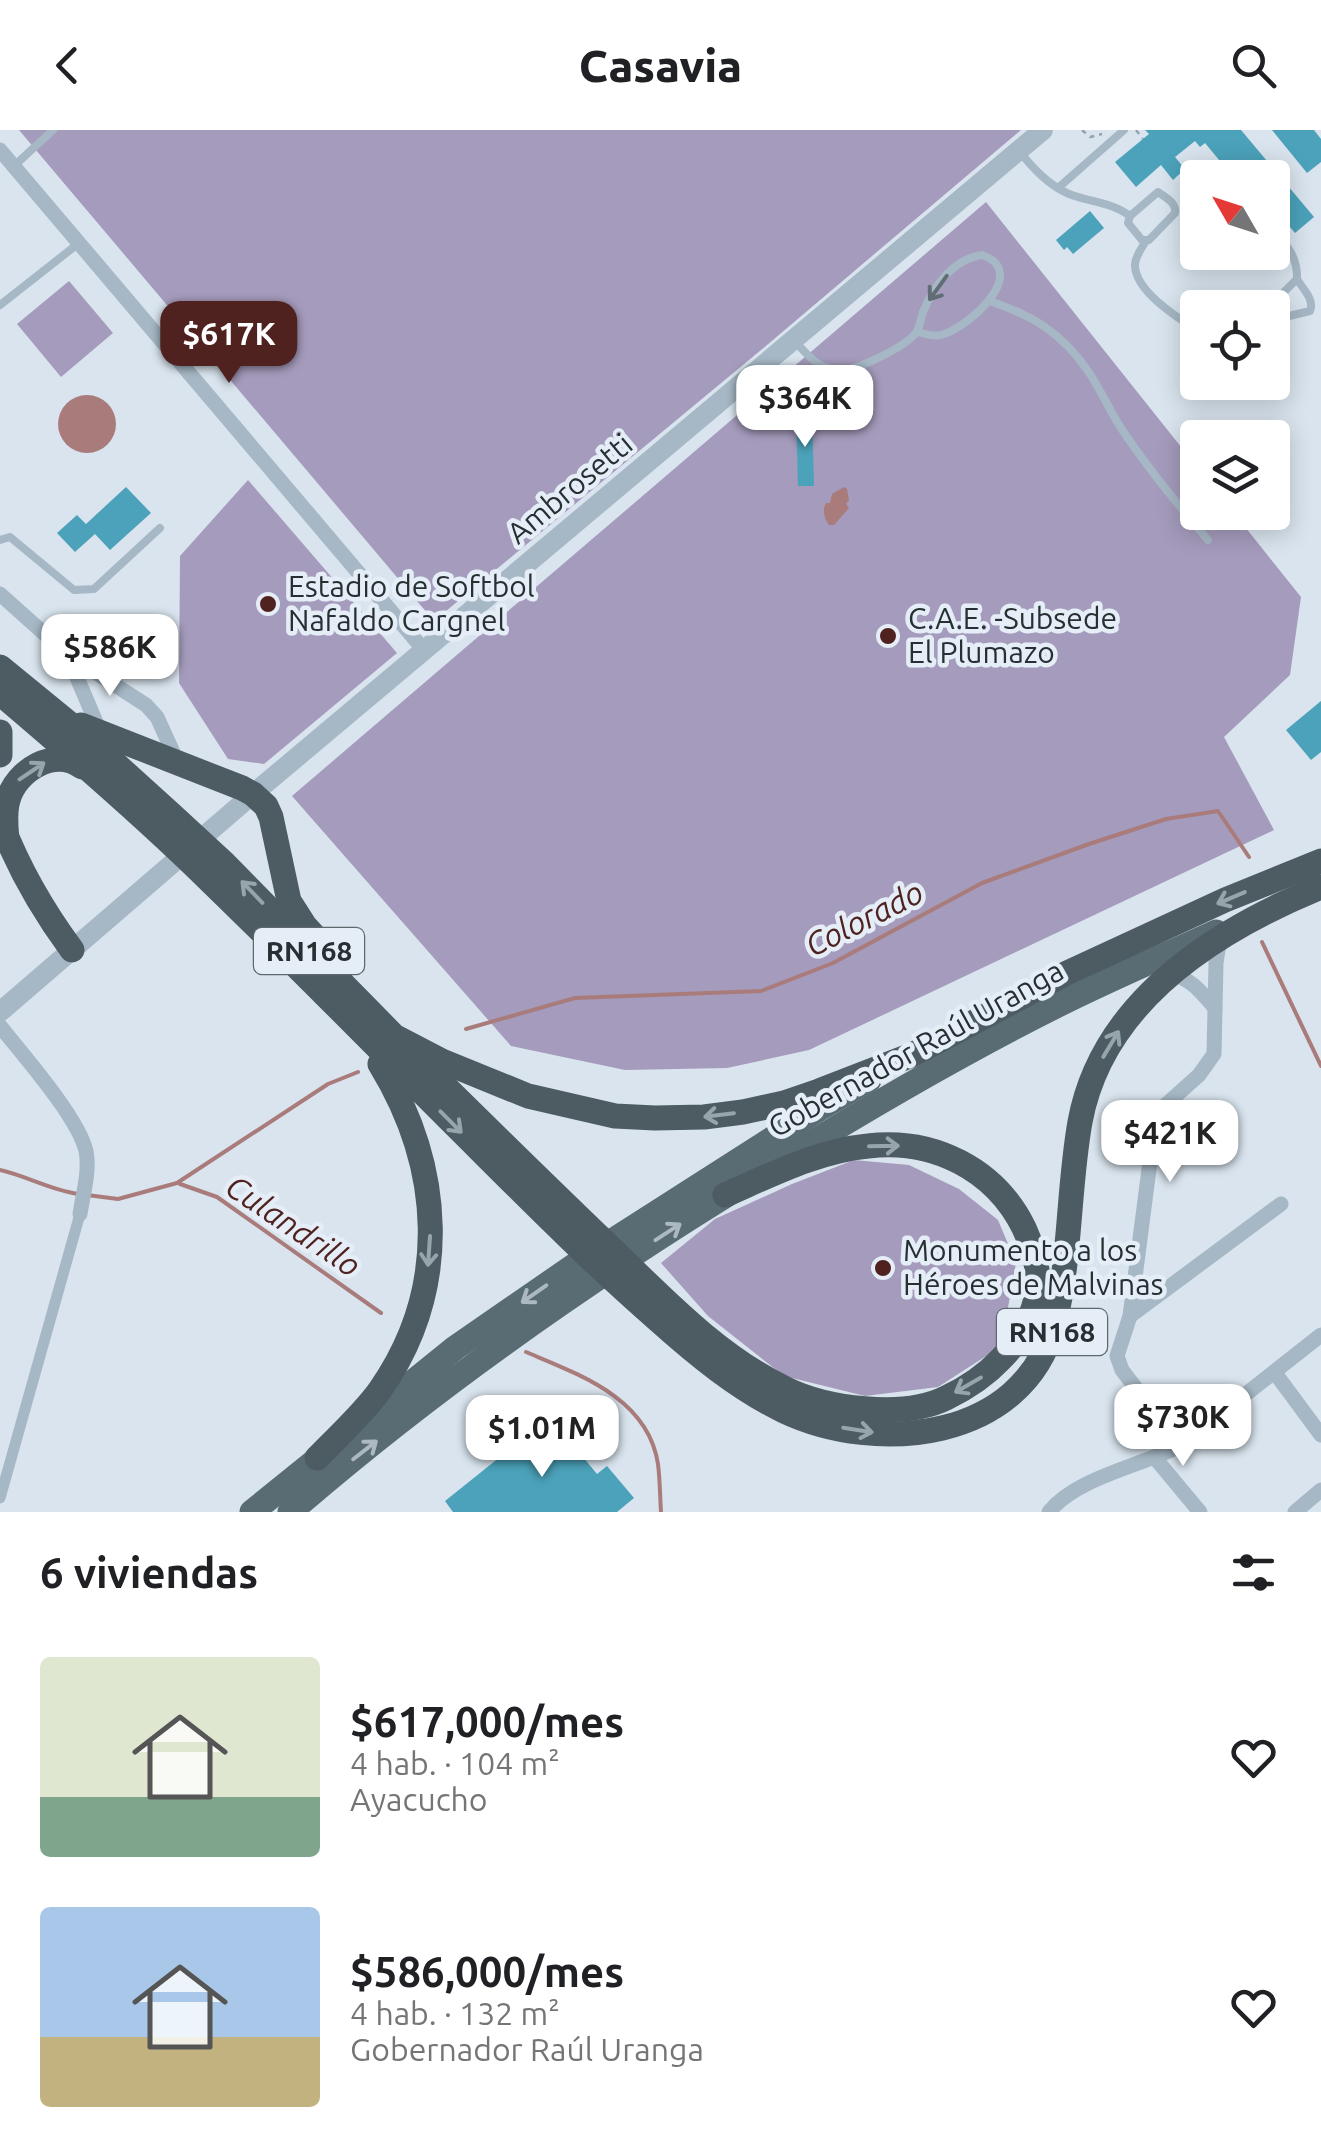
<!DOCTYPE html>
<html lang="es">
<meta charset="utf-8">
<style>
:root{--surface:#fff;--page:#f2f2f2;--text:#202124;--muted:#757577;--accent:#4f2220}
body{margin:0;font-family:Ubuntu,sans-serif;background:var(--page);color:var(--text);height:100vh;display:flex;flex-direction:column;font-size:38px;white-space:nowrap}
*{box-sizing:border-box;margin:0}
p{font-size:32px;color:var(--muted)}
.icon{flex:none;width:55px;height:55px;fill:none;stroke:currentColor;stroke-width:2;stroke-linecap:round;stroke-linejoin:round}
.map{position:relative;height:1382px;overflow:hidden}
.panel{display:flex;flex-direction:column;background:var(--surface);flex:1}
.panel>*{flex:none}
.needle{width:65px;rotate:309deg}
.controls{position:absolute;left:1180px;top:30px;display:grid;gap:20px}
.controls a{display:grid;place-items:center;width:110px;height:110px;border-radius:10px;background:var(--surface);box-shadow:0 5px 25px #0003;font-size:50px}
.price{position:absolute;translate:-50% -85px;padding:0 22px;border-radius:20px;background:#fff;color:#222;font-size:32px;line-height:65px;filter:drop-shadow(0 2px 5px #0008)}
.price::after{content:'';position:absolute;left:50%;top:60px;width:30px;height:22px;margin-left:-15px;background:inherit;clip-path:polygon(0 0,100% 0,50% 100%)}
.price.active{background:var(--accent);color:#fff}
ul{padding:0;list-style:none}
li{display:flex;align-items:center;gap:30px;height:250px;padding:0 40px}
li span{display:grid;place-items:center;flex:none;width:280px;height:200px;border-radius:10px;color:#555}
li>.icon{margin-inline-start:auto}
span .icon{width:120px;height:120px;fill:#fffc;stroke-width:1}
li b{font-size:42px}
h2{display:flex;justify-content:space-between;align-items:center;height:120px;padding:0 40px;font-size:42px}
header{display:flex;justify-content:space-between;align-items:center;height:130px;padding:0 40px;background:var(--surface);font-size:45px;font-weight:800}
.map>svg:first-child{display:block}
.green{fill:#a59bbc}
.water{fill:#a97c7b}
.lines{fill:none;stroke-linecap:round;stroke-linejoin:round}
.stream{stroke:#a97c7b;stroke-width:4}
.building{fill:#4ba2ba}
.path{stroke:#91a4b1;stroke-width:2.5;stroke-dasharray:5 5;stroke-linecap:butt}
.service{stroke:#a6b8c5;stroke-width:8}
.pedestrian{stroke:#a6b8c5;stroke-width:11}
.minor{stroke:#a6b8c5;stroke-width:15}
.tertiary{stroke:#a6b8c5;stroke-width:20}
.primary{stroke:#596b73;stroke-width:25}
.trunk{stroke:#4c5c62;stroke-width:25}
.oneway{stroke:#606d74}
.oneway2{stroke:#98a4ac}
.oneway3{stroke:#adb9c2}
.poi-dot{fill:#4f2220;stroke:#e5edf7;stroke-width:4}
.labels{text-anchor:middle;stroke-width:9;stroke-linejoin:round;paint-order:stroke}
.shield{fill:#e5edf7;stroke:#5f686d;stroke-width:2.5}
.shield-label{font-size:28px;font-weight:bold;fill:#262f32}
.street-label{font-size:30px;fill:#262f32;stroke:#e5edf7}
.poi-label{font-size:30px;fill:#262f32;stroke:#e5edf7;text-anchor:start}
.water-label{font-size:32px;font-style:italic;fill:#4f2220;stroke:#e5edf7}
</style>
<header><svg class="icon" aria-label="back" viewBox="0 0 24 24"><path d="M15 5l-7 7 7 7"/></svg>Casavia<svg class="icon" aria-label="search" viewBox="0 0 24 24"><circle cx="10" cy="10" r="6"/><path d="M15 15l6 6"/></svg></header>
<div class="map">
<svg width="1321" height="1382" viewBox="0 0 1321 1382">
<rect width="100%" height="100%" fill="#d9e4ee"/>
<!-- green -->
<g class="green">
<path d="M 19,0 L 1021,0 L 761,220 L 434,491 Z"/>
<path d="M 986,72 L 1197,337 L 1198,382 L 1234,383 L 1301,467 L 1290,545 L 1224,607 L 1274,700 L 809,920 L 727,938 L 625,940 L 511,916 L 292,666 Z"/>
<path d="M 69,151 L 113,203 L 61,247 L 17,194 Z"/>
<path d="M 248,350 L 397,523 L 264,634 L 228,629 L 179,553 L 180,426 Z"/>
<path d="M 854,1030 L 909,1035 L 959,1059 L 998,1090 L 1016,1133 L 1007,1183 L 994,1221 L 938,1257 L 865,1266 L 784,1246 L 708,1186 L 661,1133 L 715,1089 L 792,1054 Z"/>
</g>
<!-- water -->
<g class="water">
<circle cx="87" cy="294" r="29"/>
<path d="M 844,357 L 847,359 L 849,370 L 846,374 L 849,378 L 834,395 L 829,395 C 824,389 822,379 826,373 L 830,373 L 832,364 Z"/>
</g>
<g class="lines">
<!-- stream -->
<g class="stream">
<path d="M 1262,812 L 1321,936"/>
<path d="M 466,899 L 575,868 L 761,861 L 833,833 L 982,753 L 1089,714 L 1166,689 L 1218,681 L 1249,727"/>
<path d="M 0,1040 C 27,1046 50,1060 78,1064"/>
<path d="M 180,1054 L 217,1067 L 381,1183"/>
<path d="M 87,1065 L 118,1069 L 177,1053 L 328,954 L 358,942"/>
<path d="M 526,1222 C 580,1245 648,1268 658,1334 C 660,1350 660,1366 661,1382"/>
</g>
</g>
<!-- building -->
<g class="building">
<path d="M 1145,0 L 1241,0 L 1314,87 L 1295,103 L 1272,76 L 1272,48 L 1234,48 L 1205,13 L 1200,17 L 1195,11 L 1175,27 L 1185,39 L 1173,50 L 1161,35 L 1136,57 L 1115,32 L 1149,4 Z"/>
<path d="M 1272,0 L 1314,0 L 1321,9 L 1321,32 L 1307,43 Z"/>
<path d="M 1090,81 L 1104,98 L 1073,124 L 1067,117 L 1064,120 L 1056,110 Z"/>
<path d="M 796,283 L 812,283 L 814,356 L 798,356 Z"/>
<path d="M 126,357 L 151,383 L 110,420 L 95,404 L 75,422 L 57,403 L 77,385 L 86,394 Z"/>
<path d="M 1321,571 L 1321,622 L 1311,630 L 1286,600 Z"/>
<path d="M 550,1287 L 597,1344 L 607,1336 L 634,1368 L 617,1382 L 453,1382 L 445,1371 Z"/>
</g>
<g class="lines">
<!-- path -->
<g class="path">
<path d="M 1082,0 L 1090,7 L 1102,4"/>
<path d="M 1136,0 L 1143,9"/>
</g>
<!-- service -->
<g class="service">
<path d="M 1019,21 C 1033,38 1048,55 1069,64 C 1089,72 1112,72 1130,86 L 1128,93 L 1142,110 L 1149,110 L 1175,83 C 1177,73 1165,67 1158,62 L 1130,86"/>
<path d="M 14,36 L 53,0"/>
<path d="M 1058,58 L 1124,0"/>
<path d="M 1146,111 C 1141,119 1136,125 1135,134 C 1134,160 1177,188 1198,200"/>
<path d="M 990,171 C 1033,186 1061,202 1088,241 C 1101,260 1110,282 1123,301 C 1149,340 1178,375 1208,410"/>
<path d="M 0,175 L 79,113"/>
<path d="M 1268,178 L 1297,149 C 1298,127 1286,114 1272,97"/>
<path d="M 1272,190 L 1310,181 C 1315,170 1303,159 1297,149"/>
<path d="M 793,210 C 802,218 811,231 822,236 C 828,238 839,241 845,240 C 863,237 904,217 915,204 C 920,199 920,190 923,182 C 933,157 953,129 982,125 C 1031,142 968,198 941,205 C 933,207 925,204 918,202"/>
<path d="M 0,410 L 10,407 L 74,460 L 94,459 L 160,398"/>
</g>
<!-- pedestrian -->
<path class="pedestrian" d="M 0,1368 L 80,1084"/>
<!-- minor -->
<g class="minor">
<path d="M 0,20 L 424,520"/>
<path d="M 0,464 L 67,524 L 146,575 L 157,587 L 177,631"/>
<path d="M 67,524 L 101,604"/>
<path d="M 1171,844 C 1192,849 1202,863 1215,878"/>
<path d="M 0,896 C 23,925 78,987 86,1021 C 90,1041 83,1064 80,1084"/>
<path d="M 1130,1186 L 1281,1074"/>
<path d="M 1275,1243 L 1321,1305"/>
<path d="M 1180,1316 L 1122,1240 L 1117,1226 L 1130,1186 L 1155,993 L 1160,980 L 1199,945 L 1214,924 L 1216,833 L 1220,807"/>
<path d="M 1155,1328 L 1200,1382"/>
<path d="M 1049,1382 C 1076,1348 1140,1336 1180,1316 L 1321,1205"/>
<path d="M 1295,1382 L 1321,1360"/>
</g>
<!-- tertiary -->
<path class="tertiary" d="M 0,882 L 253,664 L 1043,0"/>
<!-- primary -->
<g class="primary">
<path d="M 252,1382 L 455,1218 L 581,1131 L 819,979 L 869,950"/>
<path d="M 290,1382 C 442,1250 609,1135 782,1031 C 876,973 972,917 1072,868 C 1119,845 1168,824 1216,802"/>
</g>
<!-- trunk -->
<g class="trunk">
<path d="M 0,537 L 88,609 L 172,685 L 225,734 L 394,906 L 442,931 L 528,966 L 615,986 L 655,988 L 704,987 L 743,982 L 784,973 L 819,961 L 912,925 L 1067,843 L 1225,770 L 1321,731"/>
<path d="M 0,563 C 72,624 144,686 211,752 C 302,840 391,932 481,1021 C 539,1079 596,1136 658,1190 C 696,1224 737,1258 784,1281 C 877,1325 1023,1311 1054,1195 C 1071,1129 1068,1059 1080,992 C 1102,871 1216,800 1321,757"/>
<path d="M 81,595 L 242,658 L 253,664 L 266,676 L 271,687 L 289,771 L 305,796 L 318,810"/>
<path d="M 0,602 L 0,625"/>
<path d="M 2,695 C 19,739 44,782 72,820"/>
<path d="M 7,710 C 6,697 4,683 8,670 C 16,640 55,617 82,637"/>
<path d="M 413,925 C 480,991 546,1056 614,1121 C 666,1171 718,1226 784,1258 C 825,1279 904,1289 946,1268 C 967,1258 985,1246 1001,1229 C 1019,1211 1032,1189 1037,1164 C 1041,1142 1033,1118 1024,1098 C 995,1039 933,1008 868,1016 C 817,1021 771,1045 725,1065"/>
<path d="M 317,1328 C 338,1306 362,1285 380,1260 C 451,1158 443,1037 380,934"/>
</g>
</g>
<!-- one-way arrows -->
<defs><path id="oneway-shaft" d="M-6 0H5M1.5-3L5.5 0L1.5 3" fill="none" stroke-width="1.6" stroke-linecap="round" stroke-linejoin="round" transform="scale(2.5)"/></defs>
<use class="oneway" href="#oneway-shaft" transform="translate(938 158) rotate(126)"/>
<g class="oneway2">
<use href="#oneway-shaft" transform="translate(32 641) rotate(-34)"/>
<use href="#oneway-shaft" transform="translate(252 762) rotate(-134)"/>
<use href="#oneway-shaft" transform="translate(1231 768) rotate(157)"/>
<use href="#oneway-shaft" transform="translate(1111 914) rotate(-59)"/>
<use href="#oneway-shaft" transform="translate(719 985) rotate(173)"/>
<use href="#oneway-shaft" transform="translate(451 992) rotate(45)"/>
<use href="#oneway-shaft" transform="translate(884 1016) rotate(-1)"/>
<use href="#oneway-shaft" transform="translate(429 1121) rotate(94)"/>
<use href="#oneway-shaft" transform="translate(968 1255) rotate(150)"/>
<use href="#oneway-shaft" transform="translate(858 1300) rotate(9)"/>
</g>
<g class="oneway3">
<use href="#oneway-shaft" transform="translate(668 1102) rotate(-33)"/>
<use href="#oneway-shaft" transform="translate(534 1164) rotate(145)"/>
<use href="#oneway-shaft" transform="translate(365 1320) rotate(-38)"/>
</g>
<!-- markers -->
<g class="poi-dot">
<circle cx="268" cy="474" r="10"/>
<circle cx="888" cy="506" r="10"/>
<circle cx="883" cy="1138" r="10"/>
</g>
<g class="labels">
<!-- shield labels -->
<g class="shield">
<rect x="254" y="798" width="110" height="46" rx="8"/>
<rect x="997" y="1179" width="110" height="46" rx="8"/>
</g>
<g class="shield-label">
<text x="309" y="831">RN168</text>
<text x="1052" y="1212">RN168</text>
</g>
<!-- street labels -->
<g class="street-label">
<text transform="translate(570 359) rotate(-40)" y="10">Ambrosetti</text>
<text transform="translate(916 919) rotate(-29)" y="10">Gobernador Raúl Uranga</text>
</g>
<!-- poi labels -->
<g class="poi-label">
<text x="288" y="467">Estadio de Softbol<tspan x="288" dy="34">Nafaldo Cargnel</tspan></text>
<text x="908" y="499">C.A.E. -Subsede<tspan x="908" dy="34">El Plumazo</tspan></text>
<text x="903" y="1131">Monumento a los<tspan x="903" dy="34">Héroes de Malvinas</tspan></text>
</g>
<!-- water labels -->
<g class="water-label">
<text transform="translate(864 789) rotate(-27)" y="11">Colorado</text>
<text transform="translate(293 1096) rotate(34)" y="11">Culandrillo</text>
</g>
</g>
</svg>
<div class="controls">
<a><svg class="needle" viewBox="-14 -14 28 28"><path d="M0-13l5 13h-10z" fill="#e53935"/><path d="M0 13l5-13h-10z" fill="#757577"/></svg></a>
<a><svg class="icon" aria-label="locate" viewBox="0 0 24 24"><circle cx="12" cy="12" r="6"/><path d="M12 2v4M12 18v4M2 12h4M18 12h4"/></svg></a>
<a><svg class="icon" aria-label="layers" viewBox="0 0 24 24"><path d="M12 4l9 5-9 5-9-5zM3 14l9 5 9-5"/></svg></a>
</div>
<b class="price active" style="left:229px;top:256px">$617K</b>
<b class="price" style="left:805px;top:320px">$364K</b>
<b class="price" style="left:110px;top:569px">$586K</b>
<b class="price" style="left:1170px;top:1055px">$421K</b>
<b class="price" style="left:1183px;top:1339px">$730K</b>
<b class="price" style="left:542px;top:1350px">$1.01M</b>
</div>
<section class="panel">
<h2>6 viviendas<svg class="icon" aria-label="filters" viewBox="0 0 24 24"><path d="M4 7h16M4 17h16"/><circle cx="9" cy="7" r="2"/><circle cx="15" cy="17" r="2"/></svg></h2>
<ul>
<li><span style="background:linear-gradient(#dfe7d0 70%,#7fa58c 0)"><svg class="icon" aria-label="home" viewBox="0 0 24 24"><path d="M3 11l9-7 9 7M6 9v11h12V9"/></svg></span><div><b>$617,000/mes</b><p>4 hab. · 104 m²</p><p>Ayacucho</p></div><svg class="icon" aria-label="heart" viewBox="0 0 24 24"><path d="M12 20l-8-8c-3-5 5-10 8-4 3-6 11-1 8 4z"/></svg></li>
<li><span style="background:linear-gradient(#a9c7e8 65%,#c2b280 0)"><svg class="icon" aria-label="home" viewBox="0 0 24 24"><path d="M3 11l9-7 9 7M6 9v11h12V9"/></svg></span><div><b>$586,000/mes</b><p>4 hab. · 132 m²</p><p>Gobernador Raúl Uranga</p></div><svg class="icon" aria-label="heart" viewBox="0 0 24 24"><path d="M12 20l-8-8c-3-5 5-10 8-4 3-6 11-1 8 4z"/></svg></li>
</ul>
</section>
